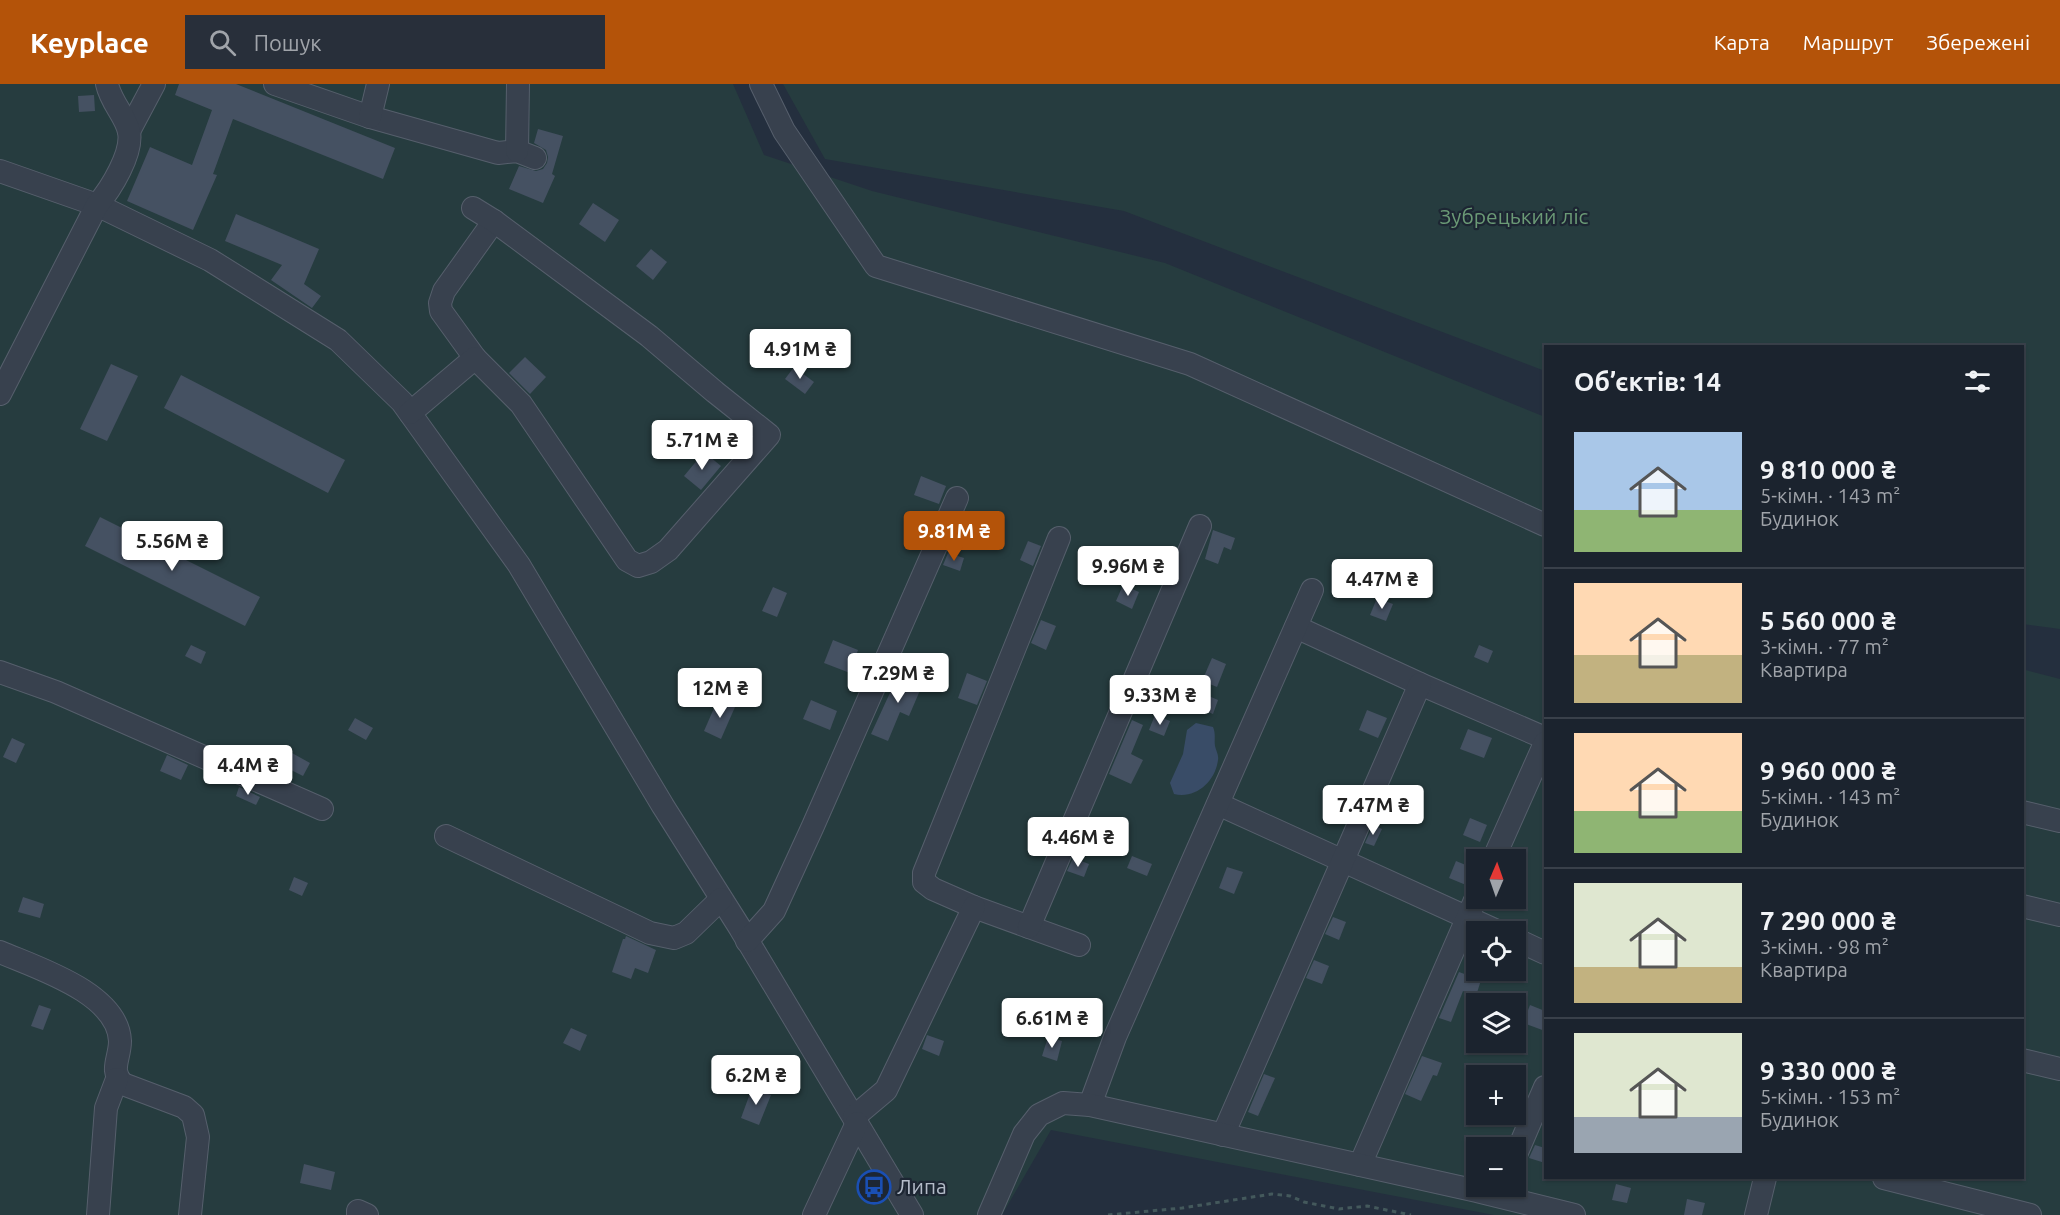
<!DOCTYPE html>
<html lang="uk">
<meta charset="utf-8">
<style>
:root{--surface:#1b232e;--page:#282f3a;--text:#f1f3f6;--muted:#a0a4aa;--line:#39404a;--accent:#b45309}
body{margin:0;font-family:Ubuntu,sans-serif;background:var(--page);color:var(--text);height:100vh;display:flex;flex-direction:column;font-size:22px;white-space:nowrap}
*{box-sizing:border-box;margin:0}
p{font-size:20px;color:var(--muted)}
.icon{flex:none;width:33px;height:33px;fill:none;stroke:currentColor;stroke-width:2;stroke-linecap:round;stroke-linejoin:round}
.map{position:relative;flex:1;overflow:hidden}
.drawer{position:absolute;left:1544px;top:261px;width:480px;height:834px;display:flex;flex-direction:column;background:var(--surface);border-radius:0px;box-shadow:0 2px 4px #0004,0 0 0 2px var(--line)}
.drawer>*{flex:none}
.needle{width:39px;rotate:2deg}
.fabs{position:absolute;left:1466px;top:765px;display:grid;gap:12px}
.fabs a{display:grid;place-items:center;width:60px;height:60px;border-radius:0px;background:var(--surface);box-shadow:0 2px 4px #0004,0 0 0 2px var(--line);font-size:30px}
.price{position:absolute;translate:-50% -51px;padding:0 14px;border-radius:6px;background:#fff;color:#222;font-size:20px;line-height:39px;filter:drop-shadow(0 2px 3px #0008)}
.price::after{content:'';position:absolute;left:50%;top:36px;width:18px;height:14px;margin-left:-9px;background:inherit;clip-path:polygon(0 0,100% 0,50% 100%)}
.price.selected{background:var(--accent);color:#fff}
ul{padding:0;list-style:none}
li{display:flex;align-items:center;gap:18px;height:150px;padding:0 30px}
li+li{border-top:2px solid var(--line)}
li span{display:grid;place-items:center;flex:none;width:168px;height:120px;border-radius:0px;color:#555}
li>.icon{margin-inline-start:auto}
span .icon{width:72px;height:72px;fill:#fffc;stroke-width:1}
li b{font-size:26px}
h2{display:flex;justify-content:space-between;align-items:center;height:72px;padding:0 30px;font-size:26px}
header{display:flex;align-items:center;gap:36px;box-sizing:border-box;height:84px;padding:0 30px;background:var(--accent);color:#fff}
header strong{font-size:28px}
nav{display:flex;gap:33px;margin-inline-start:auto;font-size:21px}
.search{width:420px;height:54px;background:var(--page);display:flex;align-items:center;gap:15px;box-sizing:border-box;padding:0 21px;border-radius:0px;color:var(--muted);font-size:22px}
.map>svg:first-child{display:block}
.green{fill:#263c3f;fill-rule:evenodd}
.water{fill:#394c67}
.building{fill:#455162}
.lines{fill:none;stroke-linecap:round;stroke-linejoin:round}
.minor-casing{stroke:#565f6c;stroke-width:24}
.path{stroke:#44595c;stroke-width:3;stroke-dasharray:4.5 4.5;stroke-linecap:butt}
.minor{stroke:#38414e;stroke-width:22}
.labels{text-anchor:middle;stroke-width:4.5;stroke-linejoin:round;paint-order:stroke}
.park-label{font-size:21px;fill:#6b9a76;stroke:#1d2633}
.poi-label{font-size:21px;fill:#b4bcc9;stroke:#1d2633;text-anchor:start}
</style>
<header>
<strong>Keyplace</strong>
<div class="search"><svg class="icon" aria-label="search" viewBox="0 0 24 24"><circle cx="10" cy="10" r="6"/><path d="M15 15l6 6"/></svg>Пошук</div>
<nav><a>Карта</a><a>Маршрут</a><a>Збережені</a></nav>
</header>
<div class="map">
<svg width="2060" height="1131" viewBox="0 0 2060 1131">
<rect width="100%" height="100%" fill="#242f3e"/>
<!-- green -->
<g class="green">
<path d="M 0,0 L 733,0 L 764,71 L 872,107 L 1165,179 L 1545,333 L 1545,1094 L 2022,1094 L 2022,585 L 2060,595 L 2060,1131 L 1494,1131 L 1051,1046 L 1002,1131 L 0,1131 ZM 1476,776 L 1515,776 L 1515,814 L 1476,814 ZM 1476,848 L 1515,848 L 1515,886 L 1476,886 ZM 1476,920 L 1515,920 L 1515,958 L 1476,958 ZM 1476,992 L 1515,992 L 1515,1030 L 1476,1030 ZM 1476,1064 L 1515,1064 L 1515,1102 L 1476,1102 Z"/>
<path d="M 783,0 L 2060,0 L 2060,545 L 2022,540 L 2022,262 L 1545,262 L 1545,287 L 1124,127 L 825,75 Z"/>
</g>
<!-- water -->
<path class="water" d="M 1196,639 L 1213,643 C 1216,650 1214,656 1215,662 C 1216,667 1219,671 1218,676 C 1215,698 1196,715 1174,710 L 1170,699 L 1183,670 L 1187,646 Z"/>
<!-- building -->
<g class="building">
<path d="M 179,0 L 236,0 L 395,64 L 383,95 L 233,35 L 213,90 L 217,91 L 193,146 L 127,117 L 150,63 L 192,81 L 212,26 L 175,11 Z"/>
<path d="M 94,11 L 95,27 L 79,28 L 78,12 Z"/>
<path d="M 538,45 L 563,52 L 552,90 L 555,92 L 543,119 L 509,105 L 519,82 L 536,87 L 543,85 L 547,79 L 548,73 L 546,66 L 534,59 Z"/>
<path d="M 593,119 L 619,136 L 605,158 L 579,140 Z"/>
<path d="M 236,130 L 319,165 L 304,200 L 321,212 L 312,224 L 271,196 L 282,181 L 225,157 Z"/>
<path d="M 651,165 L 667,178 L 653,196 L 636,182 Z"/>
<path d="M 525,273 L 546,293 L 530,310 L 509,289 Z"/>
<path d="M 111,280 L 138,292 L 107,357 L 80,345 Z"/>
<path d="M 794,283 L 814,298 L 805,310 L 785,295 Z"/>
<path d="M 181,291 L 345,376 L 328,409 L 164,324 Z"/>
<path d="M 704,368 L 721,382 L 701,406 L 684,392 Z"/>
<path d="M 921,392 L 946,402 L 939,420 L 914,411 Z"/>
<path d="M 100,433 L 260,513 L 245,542 L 85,462 Z"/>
<path d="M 1213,446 L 1235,454 L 1231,466 L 1224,463 L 1218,480 L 1205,475 Z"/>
<path d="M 1028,457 L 1041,462 L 1033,482 L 1020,476 Z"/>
<path d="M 948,469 L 964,474 L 960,487 L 943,481 Z"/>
<path d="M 1123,501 L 1139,508 L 1132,525 L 1116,517 Z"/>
<path d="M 773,503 L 787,509 L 777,533 L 762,527 Z"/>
<path d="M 1377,514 L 1393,520 L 1386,537 L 1370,531 Z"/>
<path d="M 1041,536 L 1056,542 L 1046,566 L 1031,559 Z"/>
<path d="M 833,556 L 858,566 L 850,589 L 824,579 Z"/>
<path d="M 191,561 L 206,568 L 201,580 L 185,572 Z"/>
<path d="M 1479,561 L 1493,567 L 1488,579 L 1474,573 Z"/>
<path d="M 1212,574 L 1226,580 L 1217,603 L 1202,597 Z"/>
<path d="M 900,587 L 924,597 L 909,632 L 900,628 L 888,657 L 871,650 Z"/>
<path d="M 967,589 L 987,597 L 977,621 L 958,614 Z"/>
<path d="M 1204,610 L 1218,616 L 1213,630 L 1198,624 Z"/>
<path d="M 718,615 L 735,623 L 721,655 L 704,647 Z"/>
<path d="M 811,616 L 837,627 L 830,646 L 803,635 Z"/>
<path d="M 1367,626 L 1387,634 L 1378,654 L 1359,646 Z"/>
<path d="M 1155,631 L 1170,637 L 1164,652 L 1149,646 Z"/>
<path d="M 355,634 L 373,644 L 366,656 L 348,646 Z"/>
<path d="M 1132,636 L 1143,641 L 1131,670 L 1143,676 L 1131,700 L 1109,690 Z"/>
<path d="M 1468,645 L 1492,654 L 1484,674 L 1460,665 Z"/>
<path d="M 12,654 L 25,660 L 16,679 L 3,673 Z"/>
<path d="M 292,669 L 310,679 L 303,692 L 285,683 Z"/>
<path d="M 167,671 L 188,681 L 181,696 L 160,687 Z"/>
<path d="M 239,703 L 260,713 L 256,721 L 236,712 Z"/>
<path d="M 1470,734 L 1487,741 L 1480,758 L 1463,751 Z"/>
<path d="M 1373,741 L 1382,745 L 1374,762 L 1365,759 Z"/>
<path d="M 1132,772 L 1152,780 L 1147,792 L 1127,784 Z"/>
<path d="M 1073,774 L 1089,780 L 1084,793 L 1067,787 Z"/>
<path d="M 1456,777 L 1473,784 L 1466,801 L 1449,794 Z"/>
<path d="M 1227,783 L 1243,788 L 1234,810 L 1219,804 Z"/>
<path d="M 294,793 L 308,799 L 302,812 L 289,806 Z"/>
<path d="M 23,813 L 44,820 L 40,834 L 18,828 Z"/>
<path d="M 1333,833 L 1346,838 L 1339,856 L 1325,850 Z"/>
<path d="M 626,852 L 656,866 L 648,889 L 635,884 L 631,895 L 612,888 L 623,855 L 625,855 Z"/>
<path d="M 1314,876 L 1329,882 L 1322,900 L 1306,894 Z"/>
<path d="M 1459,888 L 1481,896 L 1476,912 L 1463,907 L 1451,938 L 1439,934 Z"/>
<path d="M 39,921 L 51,925 L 43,946 L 31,942 Z"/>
<path d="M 1530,921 L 1545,927 L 1545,947 L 1523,939 Z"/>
<path d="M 571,944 L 587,951 L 580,967 L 563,959 Z"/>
<path d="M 927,951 L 944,957 L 939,972 L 922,965 Z"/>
<path d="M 1048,953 L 1062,957 L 1057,977 L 1042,972 Z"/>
<path d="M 1422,972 L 1442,979 L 1437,992 L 1433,991 L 1421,1017 L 1405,1010 Z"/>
<path d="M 1264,990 L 1275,994 L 1258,1032 L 1248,1028 Z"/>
<path d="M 752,1004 L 771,1011 L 759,1041 L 741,1034 Z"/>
<path d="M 1535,1061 L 1545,1064 L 1545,1079 L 1529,1074 Z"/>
<path d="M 304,1080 L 335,1088 L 331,1106 L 300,1099 Z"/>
<path d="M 1616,1100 L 1631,1104 L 1627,1119 L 1612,1116 Z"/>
<path d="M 1687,1115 L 1705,1119 L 1702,1131 L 1684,1131 Z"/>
</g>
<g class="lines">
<!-- minor casing -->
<g class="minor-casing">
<g id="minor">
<path d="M 275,0 L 370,33 L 498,69 L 517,67 L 535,74"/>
<path d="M 761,0 L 784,47 L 876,182 L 1190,280 L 1545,441"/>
<path d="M 370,33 L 378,0"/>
<path d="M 129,47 L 154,0"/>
<path d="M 517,67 L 518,0"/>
<path d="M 0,87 L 97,121 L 210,176 L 338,256 L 402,318 L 519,481 L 663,722 L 740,844 L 912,1131"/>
<path d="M 475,274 L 441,227 L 440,219 L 444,207 L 494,137"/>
<path d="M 0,310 L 97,121 C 111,105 133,69 129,48 C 126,32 111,19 107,0"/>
<path d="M 410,329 L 475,274 L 521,320 L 627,476 L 638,482 L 651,478 L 668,466 L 769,351 L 715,308 L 649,252 L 494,137 L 473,124"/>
<path d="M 1059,454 L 924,789 L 924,798 L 933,805 L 974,823 L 1079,861"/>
<path d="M 1296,543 L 1420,600 L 1545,654"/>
<path d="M 0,588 L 56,608 L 322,725"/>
<path d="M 1218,720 L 1499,848"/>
<path d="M 2022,728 L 2060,737"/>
<path d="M 446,752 L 650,849 L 674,854 L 686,849 L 721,815"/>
<path d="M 1493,776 L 1545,659"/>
<path d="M 2022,822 L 2060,831"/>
<path d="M 1029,843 L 1200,442"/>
<path d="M 1515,855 L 1545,869"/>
<path d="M 747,857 L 774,827 L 813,742 L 957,414"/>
<path d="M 0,868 C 37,884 118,909 120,957 C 120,975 109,986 123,1000 L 184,1023 L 193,1031 L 198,1053 L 190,1131"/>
<path d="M 2022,976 L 2060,985"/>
<path d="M 1090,1021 L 1115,953 L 1312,506"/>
<path d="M 854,1033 L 886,1006 L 974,823"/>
<path d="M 1223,1051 L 1420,600"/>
<path d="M 1515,1073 L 1545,1003"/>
<path d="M 1360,1081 L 1476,814"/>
<path d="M 1884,1094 L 2030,1131"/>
<path d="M 98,1131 L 106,1024 L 117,995"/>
<path d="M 358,1131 L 358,1127 L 367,1131"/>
<path d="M 814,1131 L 857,1039"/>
<path d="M 989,1131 L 1024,1050 L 1039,1031 L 1063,1019 L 1090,1021 L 1477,1107 L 1574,1131"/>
<path d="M 1756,1131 L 1765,1094"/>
</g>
</g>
<!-- path -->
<path class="path" d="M 1108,1131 L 1182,1124 L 1272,1110 L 1290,1112 L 1304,1118 L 1339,1125 L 1367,1122 L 1411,1131"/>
<!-- minor -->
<use href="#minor" class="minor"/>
</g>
<!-- icons -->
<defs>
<g id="bus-ring" transform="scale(1.725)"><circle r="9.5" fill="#1d2633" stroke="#1a4fb4" stroke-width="1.5"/><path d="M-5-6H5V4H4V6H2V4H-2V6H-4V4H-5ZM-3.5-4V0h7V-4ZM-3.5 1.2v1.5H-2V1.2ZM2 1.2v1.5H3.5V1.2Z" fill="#1a4fb4"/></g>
</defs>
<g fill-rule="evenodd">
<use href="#bus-ring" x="874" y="1103"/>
</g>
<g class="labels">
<!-- park labels -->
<g class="park-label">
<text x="1514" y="140">Зубрецький ліс</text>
</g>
<!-- poi labels -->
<g class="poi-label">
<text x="897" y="1110">Липа</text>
</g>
</g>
</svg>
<div class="fabs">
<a><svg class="needle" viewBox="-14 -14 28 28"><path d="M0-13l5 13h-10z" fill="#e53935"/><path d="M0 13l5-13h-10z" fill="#a0a4aa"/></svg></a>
<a><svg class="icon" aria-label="locate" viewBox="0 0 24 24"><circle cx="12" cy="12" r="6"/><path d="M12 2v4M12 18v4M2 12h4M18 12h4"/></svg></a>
<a><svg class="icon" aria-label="layers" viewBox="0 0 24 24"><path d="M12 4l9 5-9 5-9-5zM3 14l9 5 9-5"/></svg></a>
<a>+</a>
<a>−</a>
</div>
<b class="price" style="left:800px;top:296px">4.91M ₴</b>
<b class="price" style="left:702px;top:387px">5.71M ₴</b>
<b class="price selected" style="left:954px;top:478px">9.81M ₴</b>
<b class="price" style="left:172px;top:488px">5.56M ₴</b>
<b class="price" style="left:1128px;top:513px">9.96M ₴</b>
<b class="price" style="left:1382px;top:526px">4.47M ₴</b>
<b class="price" style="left:898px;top:620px">7.29M ₴</b>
<b class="price" style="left:720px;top:635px">12M ₴</b>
<b class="price" style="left:1160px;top:642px">9.33M ₴</b>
<b class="price" style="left:248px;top:712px">4.4M ₴</b>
<b class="price" style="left:1373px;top:752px">7.47M ₴</b>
<b class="price" style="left:1078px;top:784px">4.46M ₴</b>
<b class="price" style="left:1052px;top:965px">6.61M ₴</b>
<b class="price" style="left:756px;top:1022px">6.2M ₴</b>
<section class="drawer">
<h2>Об’єктів: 14<svg class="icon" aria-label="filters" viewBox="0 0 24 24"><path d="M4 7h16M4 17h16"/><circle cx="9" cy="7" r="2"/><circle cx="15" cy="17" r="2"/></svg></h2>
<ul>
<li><span style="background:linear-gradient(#a9c7e8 65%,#8fb573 0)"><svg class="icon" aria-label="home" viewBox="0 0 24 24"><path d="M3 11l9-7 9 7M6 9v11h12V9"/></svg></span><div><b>9 810 000 ₴</b><p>5-кімн. · 143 m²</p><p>Будинок</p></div></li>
<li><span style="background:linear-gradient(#ffd9b3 60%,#c2b280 0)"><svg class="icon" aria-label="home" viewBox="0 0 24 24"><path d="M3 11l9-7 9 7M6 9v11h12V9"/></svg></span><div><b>5 560 000 ₴</b><p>3-кімн. · 77 m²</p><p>Квартира</p></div></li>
<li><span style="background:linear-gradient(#ffd9b3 65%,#8fb573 0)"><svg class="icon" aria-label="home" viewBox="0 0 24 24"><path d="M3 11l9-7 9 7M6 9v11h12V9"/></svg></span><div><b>9 960 000 ₴</b><p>5-кімн. · 143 m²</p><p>Будинок</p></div></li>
<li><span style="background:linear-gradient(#dfe7d0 70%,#c2b280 0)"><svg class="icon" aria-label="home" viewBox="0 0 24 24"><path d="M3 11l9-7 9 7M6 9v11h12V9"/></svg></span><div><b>7 290 000 ₴</b><p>3-кімн. · 98 m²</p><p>Квартира</p></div></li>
<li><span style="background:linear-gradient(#dfe7d0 70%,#9aa5b1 0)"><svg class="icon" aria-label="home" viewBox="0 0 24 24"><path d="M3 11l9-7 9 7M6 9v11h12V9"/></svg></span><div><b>9 330 000 ₴</b><p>5-кімн. · 153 m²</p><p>Будинок</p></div></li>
</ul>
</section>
</div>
